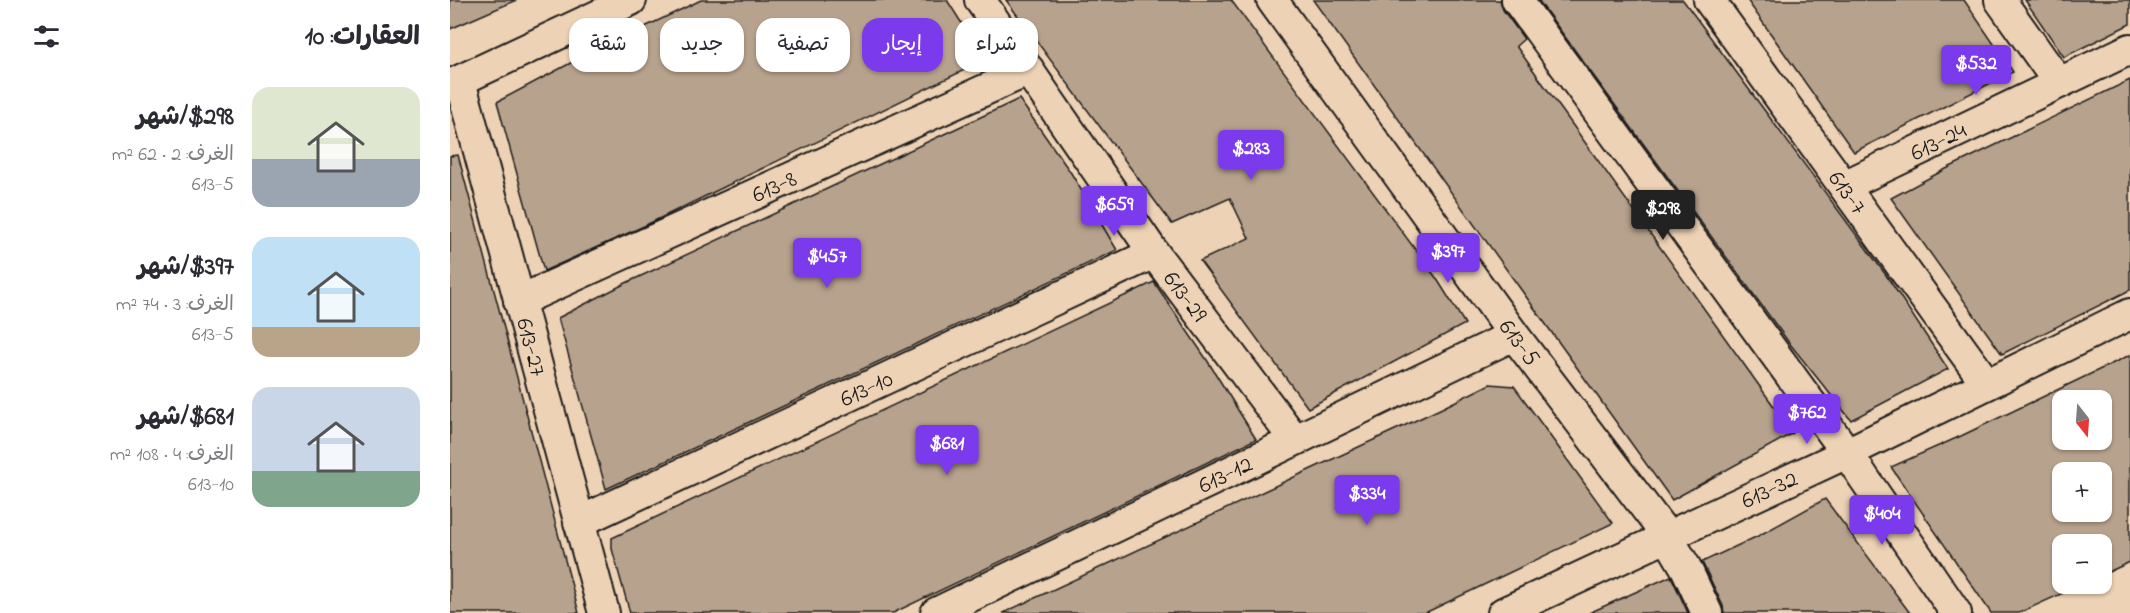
<!DOCTYPE html>
<html lang="ar">
<meta charset="utf-8">
<style>
:root{--surface:#fff;--page:#f2f2f3;--text:#2b2b33;--muted:#7c7c81;--accent:#7c3aed}
body{margin:0;font-family:"Indie Flower","Playpen Sans Arabic",sans-serif;background:var(--page);color:var(--text);direction:rtl;height:100vh;display:flex;flex-direction:column;font-size:22px;white-space:nowrap}
*{box-sizing:border-box;margin:0}
p{font-size:20px;color:var(--muted)}
.icon{flex:none;width:33px;height:33px;fill:none;stroke:currentColor;stroke-width:2;stroke-linecap:round;stroke-linejoin:round}
.map{position:relative;flex:1;overflow:hidden;direction:ltr}
.drawer{display:flex;flex-direction:column;background:var(--surface);width:450px}
.drawer>*{flex:none}
.guide{position:absolute;left:18px;top:18px;width:570px;height:54px;direction:rtl;display:flex;gap:12px}
.needle{width:39px;rotate:163deg}
.fabs{position:absolute;left:1602px;top:390px;display:grid;gap:12px}
.fabs a{display:grid;place-items:center;width:60px;height:60px;border-radius:12px;background:var(--surface);box-shadow:0 2px 4px #0004;font-size:30px}
.price{position:absolute;translate:-50% -51px;padding:0 14px;border-radius:6px;background:var(--accent);color:#fff;font-size:20px;line-height:39px;filter:drop-shadow(0 2px 3px #0008)}
.price::after{content:'';position:absolute;left:50%;top:36px;width:18px;height:14px;margin-left:-9px;background:inherit;clip-path:polygon(0 0,100% 0,50% 100%)}
.price.on{background:#222;color:#fff}
ul{padding:0;list-style:none}
li{display:flex;align-items:center;gap:18px;height:150px;padding:0 30px}
li span{display:grid;place-items:center;flex:none;width:168px;height:120px;border-radius:18px;color:#555}
li>.icon{margin-inline-start:auto}
span .icon{width:72px;height:72px;fill:#fffc;stroke-width:1}
li b{font-size:26px}
h2{display:flex;justify-content:space-between;align-items:center;height:72px;padding:0 30px;font-size:26px}
.pill{padding:0 21px;border-radius:18px;background:var(--surface);box-shadow:0 2px 4px #0004;font-size:21px;line-height:54px}
.pill.on{background:var(--accent);color:#fff}
main{display:flex;flex:1;min-height:0}
.map>svg:first-child{display:block}
.building{fill:#b7a28d;stroke:#1c1c1c;stroke-width:1.5;fill-rule:evenodd}
.lines{fill:none;stroke-linecap:round;stroke-linejoin:round}
.minor-casing{stroke:#1c1c1c;stroke-width:34}
.minor{stroke:#eed2b5;stroke-width:30}
.labels{text-anchor:middle;stroke-width:4.5;stroke-linejoin:round;paint-order:stroke}
.street-label{font-size:24px;fill:#1c1c1c;stroke:#eed2b5}
</style>
<main>
<div class="map">
<svg width="1680" height="613" viewBox="0 0 1680 613">
<rect width="100%" height="100%" fill="#eed2b5"/>
<filter id="ink" filterUnits="userSpaceOnUse"><feTurbulence type="fractalNoise" baseFrequency=".0167" numOctaves="2"/><feDisplacementMap in="SourceGraphic" scale="12" xChannelSelector="R" yChannelSelector="G"/><feConvolveMatrix kernelMatrix="1 2 1 2 8 2 1 2 1" color-interpolation-filters="sRGB"/></filter>
<g filter="url(#ink)">
<!-- building -->
<g class="building">
<path d="M 0,0 L 67,0 L 0,29 Z"/>
<path d="M 251,0 L 497,0 L 535,60 L 194,226 L 94,271 L 47,102 L 132,57 Z"/>
<path d="M 556,0 L 781,0 L 987,279 L 1015,324 L 858,408 L 750,261 L 799,238 L 780,198 L 722,224 Z"/>
<path d="M 863,0 L 1050,0 L 1053,10 L 1074,39 L 1066,46 L 1343,433 L 1222,500 Z"/>
<path d="M 1088,0 L 1233,0 L 1436,275 L 1498,369 L 1401,420 L 1340,344 Z"/>
<path d="M 1297,0 L 1514,0 L 1563,72 L 1404,152 Z"/>
<path d="M 1575,0 L 1680,0 L 1680,24 L 1614,57 Z"/>
<path d="M 1680,80 L 1680,290 L 1552,354 L 1441,198 L 1496,169 Z"/>
<path d="M 569,99 L 621,173 L 667,250 L 156,489 L 108,318 L 176,283 Z"/>
<path d="M 8,155 L 54,328 L 129,613 L 0,613 L 0,156 Z"/>
<path d="M 704,282 L 757,360 L 806,439 L 443,613 L 180,613 L 162,549 L 162,538 Z"/>
<path d="M 1680,355 L 1680,562 L 1652,575 L 1652,544 L 1612,544 L 1612,584 L 1633,584 L 1569,613 L 1541,613 L 1441,467 L 1511,436 ZM 1612,400 L 1652,400 L 1652,440 L 1612,440 ZM 1612,472 L 1652,472 L 1652,512 L 1612,512 Z"/>
<path d="M 1040,384 L 1064,386 L 1163,523 L 975,613 L 553,613 L 990,409 Z"/>
<path d="M 1375,499 L 1460,613 L 1274,613 L 1273,606 L 1252,562 L 1308,536 Z"/>
<path d="M 1221,576 L 1238,613 L 1139,613 Z"/>
</g>
<g class="lines">
<!-- minor casing -->
<g class="minor-casing">
<g id="minor">
<path d="M 530,0 L 704,253 L 845,440"/>
<path d="M 822,0 L 1064,335 L 1217,536 L 1236,568 L 1257,613"/>
<path d="M 1067,0 L 1397,453 L 1506,613"/>
<path d="M 1259,0 L 1537,384"/>
<path d="M 1550,0 L 1609,83"/>
<path d="M 10,81 L 154,613"/>
<path d="M 0,85 L 181,0"/>
<path d="M 1394,186 L 1680,49"/>
<path d="M 69,301 L 579,70"/>
<path d="M 129,522 L 704,253"/>
<path d="M 486,613 L 1064,335"/>
<path d="M 1053,613 L 1397,453 L 1680,314"/>
</g>
</g>
<!-- minor -->
<use href="#minor" class="minor"/>
</g>
</g>
<g class="labels">
<!-- street labels -->
<g class="street-label">
<text transform="translate(1488 141) rotate(-26)" y="8">613-24</text>
<text transform="translate(324 186) rotate(-24)" y="8">613-8</text>
<text transform="translate(1398 192) rotate(54)" y="8">613-7</text>
<text transform="translate(736 296) rotate(53)" y="8">613-29</text>
<text transform="translate(1070 342) rotate(53)" y="8">613-5</text>
<text transform="translate(82 347) rotate(75)" y="8">613-27</text>
<text transform="translate(416 388) rotate(-25)" y="8">613-10</text>
<text transform="translate(775 474) rotate(-26)" y="8">613-12</text>
<text transform="translate(1319 489) rotate(-25)" y="8">613-32</text>
</g>
</g>
</svg>
<div class="fabs">
<a><svg class="needle" viewBox="-14 -14 28 28"><path d="M0-13l5 13h-10z" fill="#e53935"/><path d="M0 13l5-13h-10z" fill="#7c7c81"/></svg></a>
<a>+</a>
<a>−</a>
</div>
<b class="price" style="left:1526px;top:96px">$532</b>
<b class="price" style="left:801px;top:181px">$283</b>
<b class="price" style="left:664px;top:237px">$659</b>
<b class="price on" style="left:1213px;top:241px">$298</b>
<b class="price" style="left:998px;top:284px">$397</b>
<b class="price" style="left:377px;top:289px">$457</b>
<b class="price" style="left:1357px;top:445px">$762</b>
<b class="price" style="left:497px;top:476px">$681</b>
<b class="price" style="left:917px;top:526px">$334</b>
<b class="price" style="left:1432px;top:546px">$404</b>
<div class="guide">
<a class="pill">شراء</a>
<a class="pill on">إيجار</a>
<a class="pill">تصفية</a>
<a class="pill">جديد</a>
<a class="pill">شقة</a>
</div>
</div>
<section class="drawer">
<h2>العقارات: 10<svg class="icon" aria-label="filters" viewBox="0 0 24 24"><path d="M4 7h16M4 17h16"/><circle cx="9" cy="7" r="2"/><circle cx="15" cy="17" r="2"/></svg></h2>
<ul>
<li><span style="background:linear-gradient(#dfe7d0 60%,#9aa5b1 0)"><svg class="icon" aria-label="home" viewBox="0 0 24 24"><path d="M3 11l9-7 9 7M6 9v11h12V9"/></svg></span><div><b>$298/شهر</b><p>الغرف: 2 · 62 m²</p><p>613-5</p></div></li>
<li><span style="background:linear-gradient(#bfe0f5 75%,#b9a48a 0)"><svg class="icon" aria-label="home" viewBox="0 0 24 24"><path d="M3 11l9-7 9 7M6 9v11h12V9"/></svg></span><div><b>$397/شهر</b><p>الغرف: 3 · 74 m²</p><p>613-5</p></div></li>
<li><span style="background:linear-gradient(#c9d6e8 70%,#7fa58c 0)"><svg class="icon" aria-label="home" viewBox="0 0 24 24"><path d="M3 11l9-7 9 7M6 9v11h12V9"/></svg></span><div><b>$681/شهر</b><p>الغرف: 4 · 108 m²</p><p>613-10</p></div></li>
</ul>
</section>
</main>
